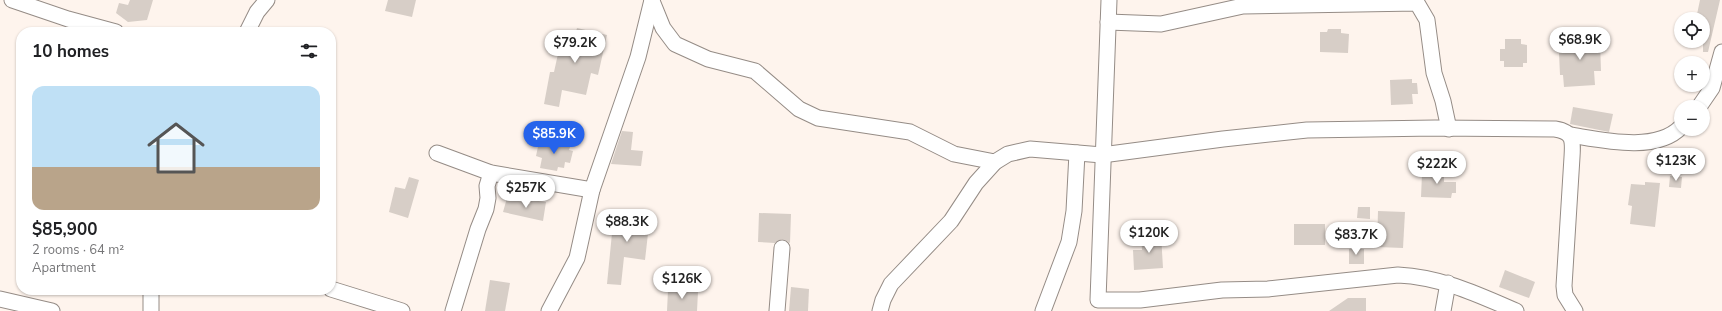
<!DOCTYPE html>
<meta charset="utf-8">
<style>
:root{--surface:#fff;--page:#f2f2f2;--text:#202124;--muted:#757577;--accent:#2563eb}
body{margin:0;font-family:"Nunito Sans",sans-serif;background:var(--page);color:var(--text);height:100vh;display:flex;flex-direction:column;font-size:15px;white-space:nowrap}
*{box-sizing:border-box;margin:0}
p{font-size:13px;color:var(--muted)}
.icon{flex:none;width:22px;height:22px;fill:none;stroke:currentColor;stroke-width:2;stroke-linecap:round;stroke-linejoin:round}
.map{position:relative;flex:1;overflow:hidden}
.details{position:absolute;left:16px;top:27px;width:320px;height:268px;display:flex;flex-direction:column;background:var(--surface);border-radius:16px;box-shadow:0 1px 3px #0004}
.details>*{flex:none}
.tools{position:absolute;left:1674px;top:12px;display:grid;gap:8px}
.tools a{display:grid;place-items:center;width:36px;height:36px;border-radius:50%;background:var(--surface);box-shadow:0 1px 3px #0004;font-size:20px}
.price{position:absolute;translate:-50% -34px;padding:0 9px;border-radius:14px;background:#fff;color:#222;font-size:13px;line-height:26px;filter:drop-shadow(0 1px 2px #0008)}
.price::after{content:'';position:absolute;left:50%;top:24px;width:12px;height:9px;margin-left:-6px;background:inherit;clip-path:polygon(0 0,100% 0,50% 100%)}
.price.selected{background:var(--accent);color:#fff}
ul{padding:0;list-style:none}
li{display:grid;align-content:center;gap:8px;height:212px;padding:0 16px}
li span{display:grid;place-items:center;height:124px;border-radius:12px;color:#555}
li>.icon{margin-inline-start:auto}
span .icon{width:72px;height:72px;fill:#fffc;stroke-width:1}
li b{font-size:17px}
h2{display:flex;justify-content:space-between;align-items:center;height:48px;padding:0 16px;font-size:17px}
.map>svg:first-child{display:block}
.building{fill:#d7cec7}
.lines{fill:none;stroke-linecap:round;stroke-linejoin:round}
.street-casing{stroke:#958c86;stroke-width:17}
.street{stroke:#fff;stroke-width:15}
</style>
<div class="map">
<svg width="1722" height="311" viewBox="0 0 1722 311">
<rect width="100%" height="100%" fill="#fef4ed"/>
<!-- building -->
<g class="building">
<path d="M 130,0 L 153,0 L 147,20 L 128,22 L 116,13 L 119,3 L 128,5 Z"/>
<path d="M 388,0 L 416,0 L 412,17 L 385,11 Z"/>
<path d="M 1700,0 L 1720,0 L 1708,52 L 1703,52 L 1703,19 L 1696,19 Z"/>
<path d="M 577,28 L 607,35 L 598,75 L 591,73 L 586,95 L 562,90 L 559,107 L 544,104 L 550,72 L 554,72 L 558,54 L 560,54 L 565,30 L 576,32 Z"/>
<path d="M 1328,29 L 1341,29 L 1341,33 L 1349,34 L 1348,53 L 1320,52 L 1320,32 L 1327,32 Z"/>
<path d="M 1591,35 L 1592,41 L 1600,41 L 1601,71 L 1594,71 L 1595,85 L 1564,87 L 1563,75 L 1560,75 L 1559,53 L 1564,53 L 1564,36 Z"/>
<path d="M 1505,39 L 1521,39 L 1521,44 L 1527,45 L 1527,63 L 1523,63 L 1523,67 L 1504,67 L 1504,61 L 1500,61 L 1500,49 L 1505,49 Z"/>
<path d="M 1412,79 L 1412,83 L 1417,83 L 1418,94 L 1412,94 L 1413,104 L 1391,105 L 1390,80 Z"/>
<path d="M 1573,107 L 1613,114 L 1609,132 L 1570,124 Z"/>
<path d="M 622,131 L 633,132 L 631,150 L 643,151 L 641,166 L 611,164 Z"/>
<path d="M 548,140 L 571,144 L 569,150 L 573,151 L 570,163 L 565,162 L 564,168 L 558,167 L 557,171 L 540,168 L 542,158 L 536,156 L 539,142 L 547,144 Z"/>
<path d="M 1430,169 L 1444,170 L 1444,182 L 1456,182 L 1456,193 L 1452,193 L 1451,198 L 1421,197 L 1422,174 L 1429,174 Z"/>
<path d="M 1670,176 L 1682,177 L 1681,188 L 1669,187 Z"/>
<path d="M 409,177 L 419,180 L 408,218 L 389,212 L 395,187 L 405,189 Z"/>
<path d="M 1645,182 L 1660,183 L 1655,227 L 1630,224 L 1632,206 L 1628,205 L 1631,184 L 1645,185 Z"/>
<path d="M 507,198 L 530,204 L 531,200 L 546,202 L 543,221 L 503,212 Z"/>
<path d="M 1358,207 L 1370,207 L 1370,219 L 1357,218 Z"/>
<path d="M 1378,211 L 1405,212 L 1403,248 L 1377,247 Z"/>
<path d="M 614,213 L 650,216 L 645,260 L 624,257 L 621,285 L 607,284 Z"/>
<path d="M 759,213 L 791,214 L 790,243 L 782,239 L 775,243 L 758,242 Z"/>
<rect x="1294" y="224" width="31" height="21"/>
<path d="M 1161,234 L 1163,268 L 1134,270 L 1133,250 L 1142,250 L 1141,236 Z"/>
<rect x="1349" y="249" width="15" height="15"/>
<path d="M 1505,270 L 1535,282 L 1529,298 L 1499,287 Z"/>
<path d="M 490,280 L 510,283 L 505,311 L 485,311 Z"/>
<path d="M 676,287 L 690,287 L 690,291 L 698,292 L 697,311 L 667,311 L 668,290 L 676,290 Z"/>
<path d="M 791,287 L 809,289 L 808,311 L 789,311 Z"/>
<path d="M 1348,298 L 1366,298 L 1366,311 L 1329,311 Z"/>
</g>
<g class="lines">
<!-- street casing -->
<g class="street-casing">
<g id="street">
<path d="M 12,0 L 68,19 L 116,32"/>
<path d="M 1109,0 L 1098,300 L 1140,300 L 1222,290 L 1268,289 L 1398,275 C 1441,277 1477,294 1516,311"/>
<path d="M 652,1 L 663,28 L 675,44 L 708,59 L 755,71 L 799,109 L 818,118 L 910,132 L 954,154 L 995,162"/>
<path d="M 1108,22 L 1161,24 L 1243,6 L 1417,3 L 1427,20 L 1434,73 L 1443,101 L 1449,129"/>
<path d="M 247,32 L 257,12 L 267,0"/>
<path d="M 1699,107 L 1712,88 L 1722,52"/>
<path d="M 1570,135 C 1602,140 1656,153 1681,127"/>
<path d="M 437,153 L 491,173 L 592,190"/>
<path d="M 331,289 L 402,311"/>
<path d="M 151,290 L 151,311"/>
<path d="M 0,299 L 52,311"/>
<path d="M 453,311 L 478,229 L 486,209 L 488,198 L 487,186 L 491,173"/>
<path d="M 549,311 L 577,258 L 592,190 L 638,57 L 652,0"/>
<path d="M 777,311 L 782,248"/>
<path d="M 880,311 L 883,300 L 891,284 L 951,221 L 976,183 L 995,162 L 1008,154 L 1030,149 L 1102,155 L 1223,139 L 1307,130 L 1435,128 L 1555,129 C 1574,132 1573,141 1572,157 L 1564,286 L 1565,295 L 1575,311"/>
<path d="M 1043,311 L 1069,242 L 1074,211 L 1077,153"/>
<path d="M 1443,311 L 1448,283"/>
</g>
</g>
<!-- street -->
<use href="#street" class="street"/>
</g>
</svg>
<div class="tools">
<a><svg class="icon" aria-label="locate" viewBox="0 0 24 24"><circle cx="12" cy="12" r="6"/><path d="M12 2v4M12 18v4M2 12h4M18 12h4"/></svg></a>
<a>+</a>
<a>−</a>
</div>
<b class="price" style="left:1580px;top:61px">$68.9K</b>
<b class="price" style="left:575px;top:64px">$79.2K</b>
<b class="price selected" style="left:554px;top:155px">$85.9K</b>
<b class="price" style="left:1676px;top:182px">$123K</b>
<b class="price" style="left:1437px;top:185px">$222K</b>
<b class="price" style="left:526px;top:209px">$257K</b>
<b class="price" style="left:627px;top:243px">$88.3K</b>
<b class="price" style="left:1149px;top:254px">$120K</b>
<b class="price" style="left:1356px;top:256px">$83.7K</b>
<b class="price" style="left:682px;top:300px">$126K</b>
<section class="details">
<h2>10 homes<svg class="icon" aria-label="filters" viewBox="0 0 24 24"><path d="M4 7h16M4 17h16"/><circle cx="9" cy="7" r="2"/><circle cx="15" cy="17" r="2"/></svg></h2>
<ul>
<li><span style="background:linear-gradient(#bfe0f5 65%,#b9a48a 0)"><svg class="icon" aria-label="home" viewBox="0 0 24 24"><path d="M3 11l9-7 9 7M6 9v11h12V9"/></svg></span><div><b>$85,900</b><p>2 rooms · 64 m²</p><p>Apartment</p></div></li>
</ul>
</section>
</div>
